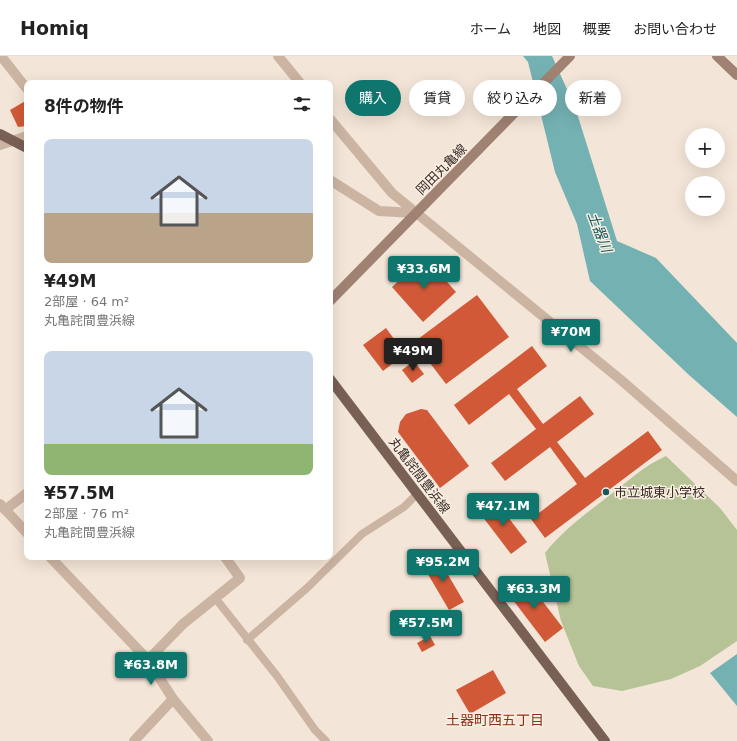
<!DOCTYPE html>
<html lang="ja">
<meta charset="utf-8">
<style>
:root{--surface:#fff;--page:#f2f2f2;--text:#222;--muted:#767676;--line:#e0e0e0;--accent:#0f766e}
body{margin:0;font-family:"DejaVu Sans","Noto Sans JP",sans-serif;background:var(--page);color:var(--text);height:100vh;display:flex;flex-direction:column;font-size:15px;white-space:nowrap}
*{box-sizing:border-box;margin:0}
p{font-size:13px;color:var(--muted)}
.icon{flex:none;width:22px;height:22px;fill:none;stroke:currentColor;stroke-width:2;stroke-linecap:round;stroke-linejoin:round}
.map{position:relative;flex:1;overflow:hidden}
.side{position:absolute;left:24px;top:24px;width:309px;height:480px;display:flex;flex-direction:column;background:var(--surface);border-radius:8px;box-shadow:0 4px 16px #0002}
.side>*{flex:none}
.hud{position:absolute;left:345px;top:24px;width:332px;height:36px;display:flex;gap:8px}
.tools{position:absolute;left:685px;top:72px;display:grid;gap:8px}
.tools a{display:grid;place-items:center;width:40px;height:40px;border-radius:50%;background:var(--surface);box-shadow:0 4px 16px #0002;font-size:20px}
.price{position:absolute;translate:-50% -34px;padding:0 9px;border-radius:4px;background:var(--accent);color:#fff;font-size:13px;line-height:26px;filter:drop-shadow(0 1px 2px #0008)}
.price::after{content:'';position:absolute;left:50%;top:24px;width:12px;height:9px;margin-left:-6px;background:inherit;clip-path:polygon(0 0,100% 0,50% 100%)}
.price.active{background:#222;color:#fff}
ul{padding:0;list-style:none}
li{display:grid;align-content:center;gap:8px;height:212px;padding:0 20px}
li span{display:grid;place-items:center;height:124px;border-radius:8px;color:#555}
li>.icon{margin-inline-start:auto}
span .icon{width:72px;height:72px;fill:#fffc;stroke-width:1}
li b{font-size:17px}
h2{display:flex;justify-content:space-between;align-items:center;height:48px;padding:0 20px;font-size:17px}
.chip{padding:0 14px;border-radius:18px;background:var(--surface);box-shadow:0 4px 16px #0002;font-size:14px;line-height:36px}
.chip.active{background:var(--accent);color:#fff}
header{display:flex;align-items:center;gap:24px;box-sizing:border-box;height:56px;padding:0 20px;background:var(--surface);border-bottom:1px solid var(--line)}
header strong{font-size:19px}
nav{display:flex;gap:22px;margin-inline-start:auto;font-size:14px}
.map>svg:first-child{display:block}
.green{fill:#b5c396}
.water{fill:#74b1b3}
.building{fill:#d15937}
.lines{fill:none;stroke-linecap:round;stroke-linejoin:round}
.service{stroke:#ccb4a2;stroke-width:8}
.minor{stroke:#ccb4a2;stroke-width:10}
.secondary{stroke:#a08273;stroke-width:10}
.primary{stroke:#796055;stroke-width:10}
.poi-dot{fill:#17585b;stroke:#fbefe3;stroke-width:1.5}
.labels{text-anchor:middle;stroke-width:3;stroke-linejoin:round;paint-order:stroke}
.street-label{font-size:13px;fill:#362a25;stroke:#fbefe3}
.poi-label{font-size:13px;fill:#362a25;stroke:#fbefe3;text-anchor:start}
.water-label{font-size:14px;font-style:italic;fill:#17585b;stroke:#fbefe3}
.neighbourhood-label{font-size:14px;fill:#8c3017;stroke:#fbefe3}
</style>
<header>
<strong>Homiq</strong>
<nav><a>ホーム</a><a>地図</a><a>概要</a><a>お問い合わせ</a></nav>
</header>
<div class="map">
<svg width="737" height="685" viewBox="0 0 737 685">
<rect width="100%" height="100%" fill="#f3e5d7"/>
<!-- green -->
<path class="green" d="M 666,400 L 720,452 L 737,474 L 737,585 L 700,610 L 671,623 L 622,635 L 593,630 L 579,610 L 561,565 L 545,497 C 563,474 587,457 610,439 C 628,425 644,410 666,400 Z"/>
<!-- water -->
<g class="water">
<path d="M 523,0 L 552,0 L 575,51 L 617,185 L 656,202 L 737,287 L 737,361 L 689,319 L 590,225 L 577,168 L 555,116 L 528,6 Z"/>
<path d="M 737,598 L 737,650 L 710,617 Z"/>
</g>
<!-- building -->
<g class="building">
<path d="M 27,44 L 27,70 L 18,71 L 10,54 Z"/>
<path d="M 425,201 L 456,236 L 423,266 L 392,231 Z"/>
<path d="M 477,239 L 509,281 L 446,328 L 414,286 Z"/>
<path d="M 386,272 L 405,298 L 383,315 L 363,289 Z"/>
<path d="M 532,290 L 547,310 L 517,333 L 543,368 L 580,340 L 594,358 L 557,386 L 585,422 L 648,375 L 662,394 L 545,482 L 531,463 L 577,428 L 550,391 L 505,425 L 491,407 L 536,373 L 509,338 L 469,369 L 454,349 Z"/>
<path d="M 414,305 L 424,318 L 412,327 L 402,314 Z"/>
<path d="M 421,353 L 427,354 L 469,410 L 440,432 L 398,376 L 400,366 L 406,358 Z"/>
<path d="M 495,444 L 527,486 L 511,498 L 479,456 Z"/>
<path d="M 437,500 L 464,546 L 449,554 L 422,508 Z"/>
<path d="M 524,521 L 563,572 L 545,586 L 506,535 Z"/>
<path d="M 430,580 L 435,589 L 422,596 L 417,587 Z"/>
<path d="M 493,614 L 506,637 L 470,658 L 456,634 Z"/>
</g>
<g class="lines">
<!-- service -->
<g class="service">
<path d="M 216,543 L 277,620 L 315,674 L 326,685"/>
<path d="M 247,584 L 307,532 L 362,478 L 404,451 L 418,437"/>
</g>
<!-- minor -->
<g class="minor">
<path d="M 1,0 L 27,33"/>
<path d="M 278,0 L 300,27"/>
<path d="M 330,63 L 392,137 L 621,324 L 737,425"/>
<path d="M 0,89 L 27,80"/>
<path d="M 330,124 L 379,155 L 415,157"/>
<path d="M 0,448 L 27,477"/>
<path d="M 5,454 L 27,437"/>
<path d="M 50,501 L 148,604 L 173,643 L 208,685"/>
<path d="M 148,604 L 183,568 L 240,522 L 225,501"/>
<path d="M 134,685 L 173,643"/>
</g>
<!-- secondary -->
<g class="secondary">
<path d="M 717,0 L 737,19"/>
<path d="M 330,245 L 570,0"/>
</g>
<!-- primary -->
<g class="primary">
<path d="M 0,78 L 27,92"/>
<path d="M 330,323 L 605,685"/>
</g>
</g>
<!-- markers -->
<circle class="poi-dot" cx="606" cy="436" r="4"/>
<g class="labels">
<!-- street labels -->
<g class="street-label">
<text transform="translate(441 113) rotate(-45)" y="5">岡田丸亀線</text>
<text transform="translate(420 419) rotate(53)" y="5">丸亀詫間豊浜線</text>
</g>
<!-- poi labels -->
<g class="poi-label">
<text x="614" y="441">市立城東小学校</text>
</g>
<!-- water labels -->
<g class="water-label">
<text transform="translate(600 176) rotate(69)" y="5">土器川</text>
</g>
<!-- neighbourhood labels -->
<g class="neighbourhood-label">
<text x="495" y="669">土器町西五丁目</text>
</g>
</g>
</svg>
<div class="tools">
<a>+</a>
<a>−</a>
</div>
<b class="price" style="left:424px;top:234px">¥33.6M</b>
<b class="price" style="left:571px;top:297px">¥70M</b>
<b class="price active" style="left:413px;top:316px">¥49M</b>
<b class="price" style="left:503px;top:471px">¥47.1M</b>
<b class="price" style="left:443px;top:527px">¥95.2M</b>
<b class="price" style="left:534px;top:554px">¥63.3M</b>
<b class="price" style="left:426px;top:588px">¥57.5M</b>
<b class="price" style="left:151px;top:630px">¥63.8M</b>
<div class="hud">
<a class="chip active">購入</a>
<a class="chip">賃貸</a>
<a class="chip">絞り込み</a>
<a class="chip">新着</a>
</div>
<section class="side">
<h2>8件の物件<svg class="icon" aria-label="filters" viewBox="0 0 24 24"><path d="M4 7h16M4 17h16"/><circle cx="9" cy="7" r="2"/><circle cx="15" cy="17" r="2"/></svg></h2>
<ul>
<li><span style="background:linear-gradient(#c9d6e8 60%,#b9a48a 0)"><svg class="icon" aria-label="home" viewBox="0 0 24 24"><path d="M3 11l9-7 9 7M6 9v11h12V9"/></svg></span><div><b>¥49M</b><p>2部屋 · 64 m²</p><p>丸亀詫間豊浜線</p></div></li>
<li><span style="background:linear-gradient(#c9d6e8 75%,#8fb573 0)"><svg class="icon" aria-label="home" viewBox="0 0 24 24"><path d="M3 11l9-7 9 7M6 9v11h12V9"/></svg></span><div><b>¥57.5M</b><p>2部屋 · 76 m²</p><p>丸亀詫間豊浜線</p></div></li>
</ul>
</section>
</div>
